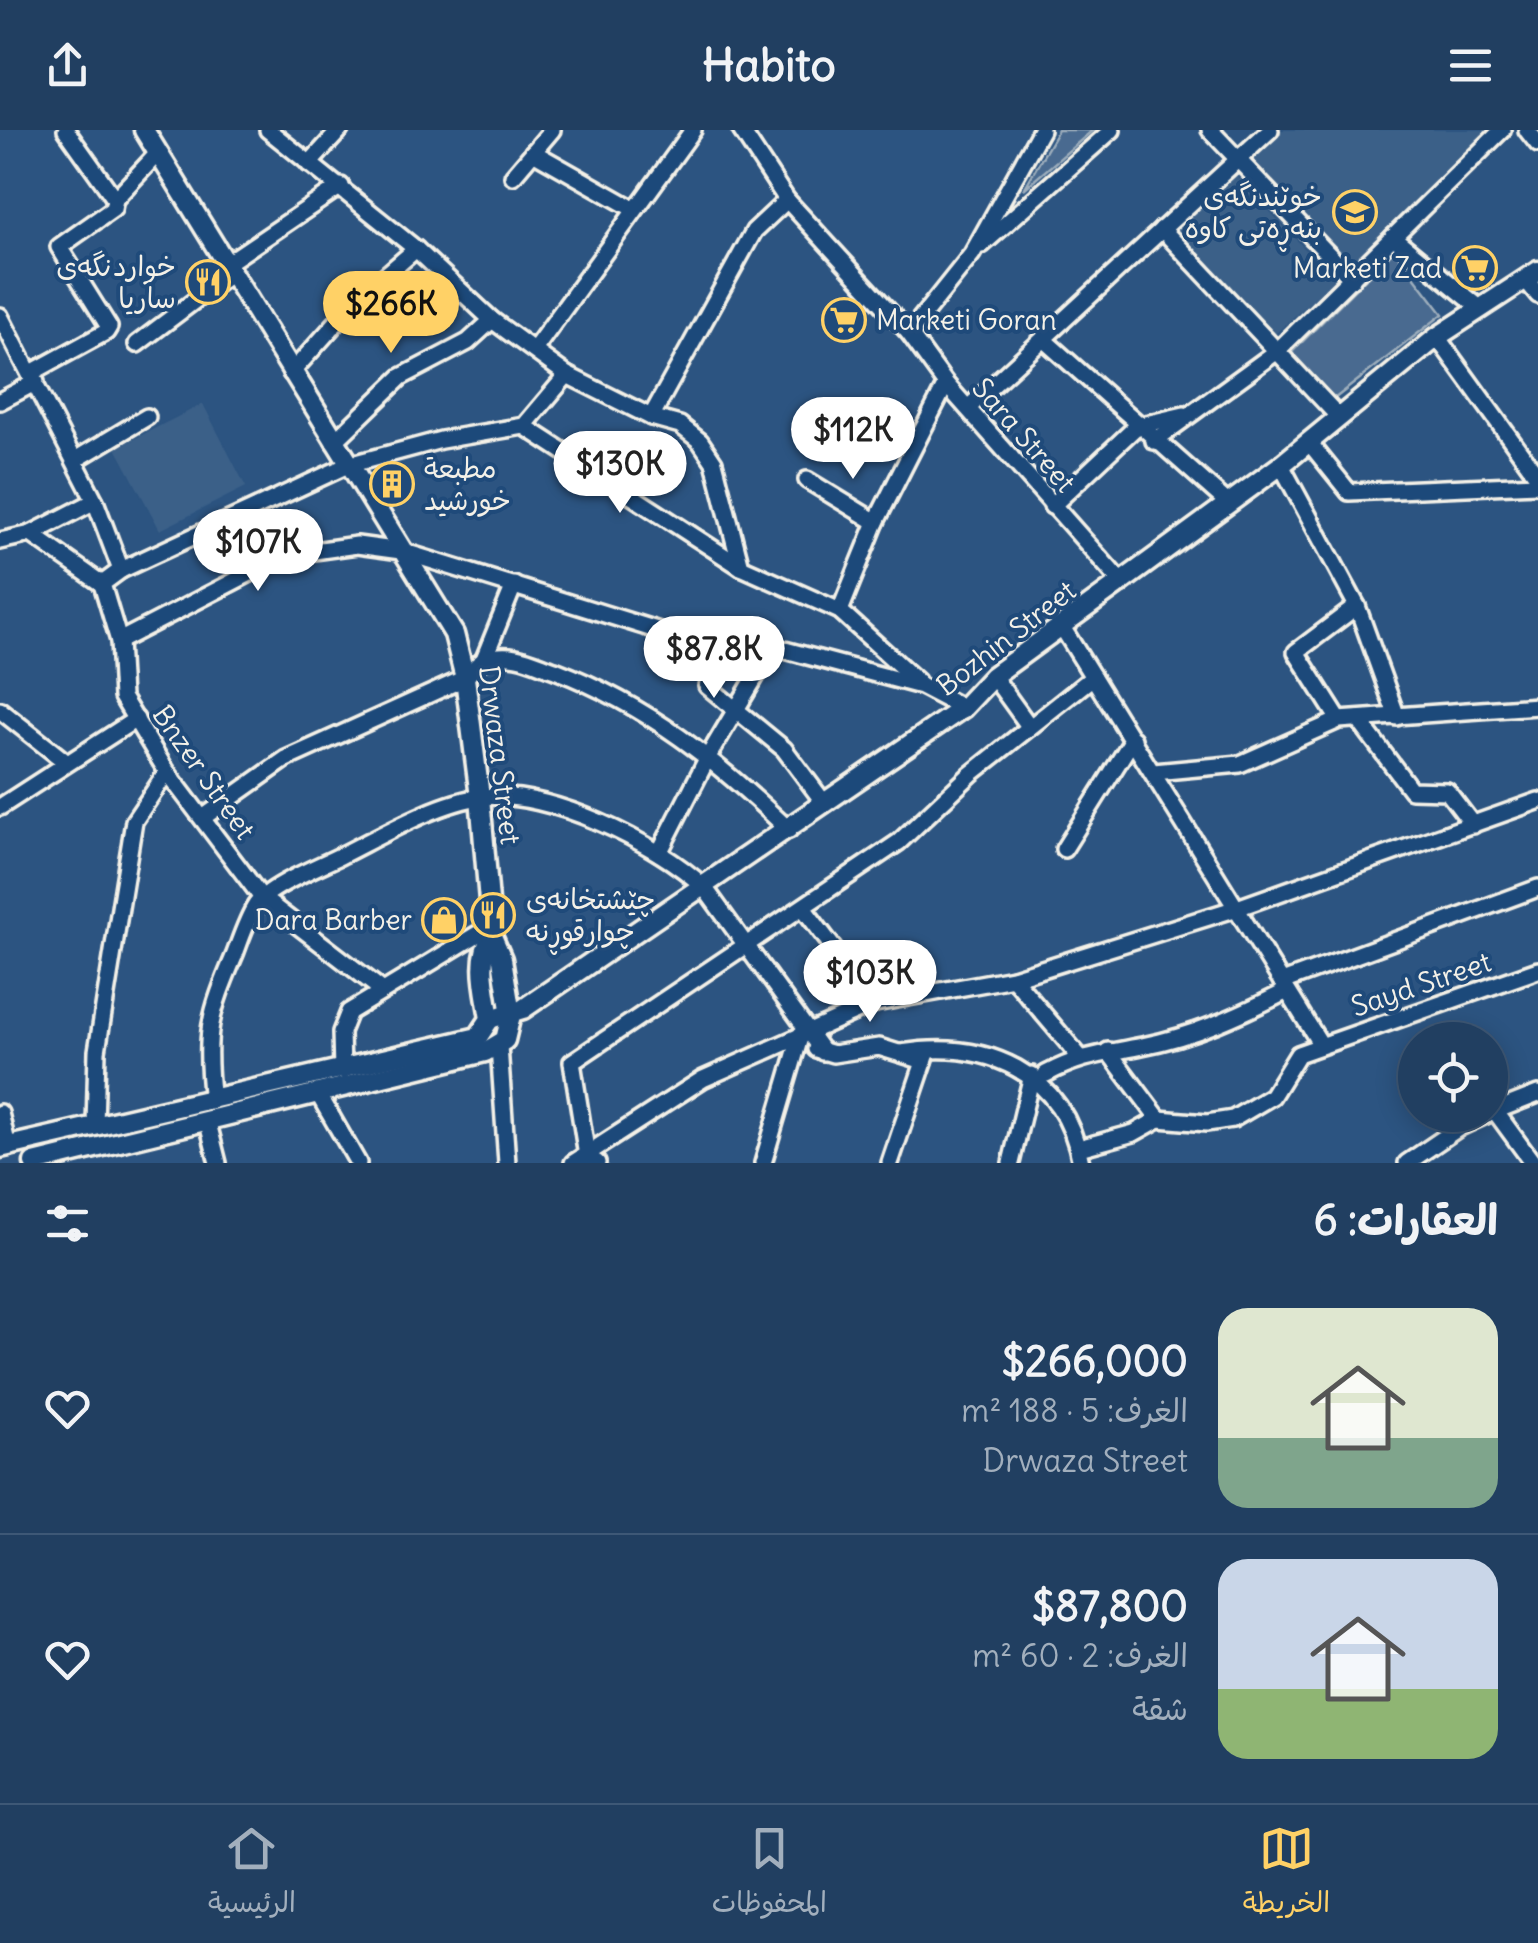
<!DOCTYPE html>
<html lang="ar">
<meta charset="utf-8">
<style>
:root{--surface:#213f61;--page:#294667;--text:#f1f3f6;--muted:#a2afbd;--line:#3e5876;--accent:#ffd166}
body{margin:0;font-family:Delius,"Playpen Sans Arabic",sans-serif;background:var(--page);color:var(--text);direction:rtl;height:100vh;display:flex;flex-direction:column;font-size:38px;white-space:nowrap}
*{box-sizing:border-box;margin:0}
p{font-size:32px;color:var(--muted)}
.icon{flex:none;width:55px;height:55px;fill:none;stroke:currentColor;stroke-width:2;stroke-linecap:round;stroke-linejoin:round}
.map{position:relative;height:1033px;overflow:hidden;direction:ltr}
.details{display:flex;flex-direction:column;background:var(--surface);flex:1}
.details>*{flex:none}
.tools{position:absolute;left:1398px;top:892px;display:grid;gap:20px}
.tools a{display:grid;place-items:center;width:110px;height:110px;border-radius:50%;background:var(--surface);box-shadow:0 5px 25px #0003,0 0 0 2px var(--line);font-size:50px}
.price{position:absolute;translate:-50% -85px;padding:0 22px;border-radius:35px;background:#fff;color:#222;font-size:32px;line-height:65px;filter:drop-shadow(0 2px 5px #0008)}
.price::after{content:'';position:absolute;left:50%;top:60px;width:30px;height:22px;margin-left:-15px;background:inherit;clip-path:polygon(0 0,100% 0,50% 100%)}
.price.active{background:var(--accent);color:#111}
ul{padding:0;list-style:none}
li{display:flex;align-items:center;gap:30px;height:250px;padding:0 40px}
li+li{border-top:2px solid var(--line)}
li span{display:grid;place-items:center;flex:none;width:280px;height:200px;border-radius:30px;color:#555}
li>.icon{margin-inline-start:auto}
span .icon{width:120px;height:120px;fill:#fffc;stroke-width:1}
li b{font-size:42px}
h2{display:flex;justify-content:space-between;align-items:center;height:120px;padding:0 40px;font-size:42px}
header{display:flex;justify-content:space-between;align-items:center;height:130px;padding:0 40px;background:var(--surface);font-size:45px;font-weight:700}
.menu{display:flex;justify-content:space-around;align-items:center;height:140px;border-top:2px solid var(--line);background:var(--surface);font-size:28px;color:var(--muted)}
.menu a{display:grid;justify-items:center;gap:5px}
.menu .active{color:var(--accent)}
.map>svg:first-child{display:block}
.built{fill:#3b6088}
.green{fill:#496b90;stroke:#9eaebc;stroke-width:2.5}
.lines{fill:none;stroke-linecap:round;stroke-linejoin:round}
.minor-casing{stroke:#f4f1e8;stroke-width:22}
.tertiary-casing{stroke:#f4f1e8;stroke-width:25}
.minor{stroke:#1f4a7a;stroke-width:15}
.tertiary{stroke:#1f4a7a;stroke-width:18}
.labels{text-anchor:middle;stroke-width:8;stroke-linejoin:round;paint-order:stroke}
.poi-label{font-size:28px;fill:#f4f1e8;stroke:#1f4a7a;text-anchor:end}
.street-label{font-size:28px;fill:#f4f1e8;stroke:#1f4a7a}
</style>
<header><svg class="icon" aria-label="menu" viewBox="0 0 24 24"><path d="M4 6h16M4 12h16M4 18h16"/></svg>Habito<svg class="icon" aria-label="share" viewBox="0 0 24 24"><path d="M12 15V3M7 8l5-5 5 5M5 13v7h14v-7"/></svg></header>
<div class="map">
<svg width="1538" height="1033" viewBox="0 0 1538 1033">
<rect width="100%" height="100%" fill="#2c5481"/>
<filter id="ink" filterUnits="userSpaceOnUse"><feTurbulence type="fractalNoise" baseFrequency=".01" numOctaves="2"/><feDisplacementMap in="SourceGraphic" scale="20" xChannelSelector="R" yChannelSelector="G"/><feConvolveMatrix kernelMatrix="1 2 1 2 8 2 1 2 1" color-interpolation-filters="sRGB"/></filter>
<g filter="url(#ink)">
<!-- built -->
<g class="built">
<path d="M 1280,0 L 1495,0 L 1351,136 L 1250,27 Z"/>
<path d="M 1235,44 L 1334,150 L 1273,206 L 1178,98 Z"/>
<path d="M 203,274 L 246,357 L 160,400 L 116,318 Z"/>
</g>
<!-- green -->
<g class="green">
<path d="M 1058,0 L 1093,0 L 1024,59 Z"/>
<path d="M 1394,120 L 1443,184 L 1334,269 L 1291,223 Z"/>
</g>
<g class="lines">
<!-- minor casing -->
<g class="minor-casing">
<g id="minor">
<path d="M 66,0 L 115,69"/>
<path d="M 268,0 L 416,119 L 492,190 L 567,245 L 651,287 L 680,295 L 700,311 L 714,332 L 741,437"/>
<path d="M 741,0 L 787,70 L 909,203 L 946,254 L 1122,453"/>
<path d="M 1210,0 L 1352,149"/>
<path d="M 1527,0 L 1538,14"/>
<path d="M 533,22 L 632,78"/>
<path d="M 309,34 L 340,0"/>
<path d="M 513,46 L 552,0"/>
<path d="M 1162,99 L 1338,286"/>
<path d="M 1393,107 L 1481,179"/>
<path d="M 982,115 L 1112,0"/>
<path d="M 226,134 L 341,56"/>
<path d="M 1526,150 L 1538,165"/>
<path d="M 0,186 L 95,371 L 121,440 L 102,454 L 119,511 L 122,567 L 167,642 L 262,768 L 383,861"/>
<path d="M 909,203 L 972,124 L 1041,0"/>
<path d="M 1437,207 L 1538,347"/>
<path d="M 1043,209 L 1229,374"/>
<path d="M 137,214 L 230,144"/>
<path d="M 534,220 L 693,0"/>
<path d="M 31,243 L 106,202 L 109,197 L 59,117 L 113,79 L 115,69 L 158,23"/>
<path d="M 291,243 L 355,172 L 416,119"/>
<path d="M 0,271 L 36,252"/>
<path d="M 968,278 L 1270,0"/>
<path d="M 651,287 L 754,101 L 787,70"/>
<path d="M 524,296 L 741,437 L 840,481 L 917,551"/>
<path d="M 1154,311 L 1276,222 L 1502,0"/>
<path d="M 1308,311 L 1349,362 L 1538,354"/>
<path d="M 334,312 L 401,247 L 468,212 L 492,190"/>
<path d="M 75,330 L 147,287"/>
<path d="M 1281,335 L 1357,476 L 1397,587"/>
<path d="M 807,350 L 876,392"/>
<path d="M 1052,376 L 1137,296 L 1184,285"/>
<path d="M 31,404 L 102,454"/>
<path d="M 0,411 L 31,404 L 95,371"/>
<path d="M 121,440 L 348,335 L 441,310 L 524,296 L 567,245"/>
<path d="M 840,481 L 876,392 L 946,254"/>
<path d="M 1062,497 L 1321,915"/>
<path d="M 119,511 L 285,425 L 357,415 L 401,421 L 676,506 L 743,509 L 921,556 L 963,578"/>
<path d="M 484,529 L 514,455"/>
<path d="M 993,546 L 1029,596"/>
<path d="M 707,556 L 784,619 L 825,674"/>
<path d="M 0,580 L 67,633"/>
<path d="M 1358,589 L 1411,660 L 1447,661 L 1473,695"/>
<path d="M 1339,590 L 1296,522 L 1357,476"/>
<path d="M 1154,642 L 1240,634 L 1339,590 L 1538,576"/>
<path d="M 0,677 L 136,589"/>
<path d="M 204,687 L 286,629 L 465,548 C 472,541 479,531 488,528 C 513,521 532,532 555,540 C 649,576 717,631 789,700"/>
<path d="M 1064,719 L 1133,609"/>
<path d="M 659,723 L 709,625 L 759,541"/>
<path d="M 804,779 L 875,873"/>
<path d="M 1013,848 L 1079,926"/>
<path d="M 1282,852 L 1538,758"/>
<path d="M 499,916 L 507,1033"/>
<path d="M 816,919 L 833,924 L 879,917 L 924,931"/>
<path d="M 1108,921 L 1159,989"/>
<path d="M 901,923 C 986,909 1064,941 1081,1033"/>
<path d="M 342,941 L 341,902 L 349,882 L 491,796"/>
<path d="M 1046,944 C 1082,925 1104,924 1142,916 C 1194,906 1240,885 1287,861"/>
<path d="M 319,965 L 358,1033"/>
<path d="M 212,971 C 204,904 209,885 235,824 C 241,808 247,789 256,775 C 269,756 320,736 342,725 C 380,706 440,671 482,667 C 549,660 656,712 704,757 L 823,922"/>
<path d="M 1495,981 L 1533,1033"/>
<path d="M 0,983 L 8,1017"/>
<path d="M 1490,983 L 1538,964"/>
<path d="M 208,993 L 218,1033"/>
<path d="M 95,996 L 97,921 L 134,691 L 167,642"/>
<path d="M 1079,1018 L 1134,1003 L 1159,989 L 1207,993 L 1233,989 L 1272,966 L 1298,924 L 1538,840"/>
<path d="M 573,1033 L 703,949 L 875,873 L 1013,848 L 1234,779 L 1538,671"/>
<path d="M 597,1033 L 587,1026 L 572,932 L 899,712 L 971,644 L 1093,547"/>
<path d="M 763,1033 L 801,904"/>
<path d="M 890,1033 L 927,923"/>
<path d="M 1011,1033 L 1032,945"/>
<path d="M 1407,1033 L 1460,997 L 1486,985"/>
</g>
</g>
<!-- tertiary casing -->
<g class="tertiary-casing">
<g id="tertiary">
<path d="M 490,889 L 523,879 L 963,578 L 993,546 L 1281,335 L 1437,207 L 1538,141"/>
<path d="M 0,1018 L 478,907 L 490,889 C 486,861 476,830 492,806"/>
<path d="M 34,1033 L 485,922 L 505,910 L 511,885 L 502,829 L 492,806 L 480,667 L 465,548 L 454,504 L 144,0"/>
</g>
</g>
<!-- minor -->
<use href="#minor" class="minor"/>
<!-- tertiary -->
<use href="#tertiary" class="tertiary"/>
</g>
</g>
<!-- icons -->
<defs>
<g id="school-ring" transform="scale(2.25)"><circle r="9.5" fill="#1f4a7a" stroke="#ffd166" stroke-width="1.5"/><path d="M0-5L7-2L0 1L-7-2ZM-4 1L0 2.5L4 1V4Q0 6-4 4Z" fill="#ffd166"/></g>
<g id="supermarket-ring" transform="scale(2.25)"><circle r="9.5" fill="#1f4a7a" stroke="#ffd166" stroke-width="1.5"/><path d="M-6-5.5h2.5l.6 2H6L4.5 2H-2.5L-4.4-4H-6ZM-1.5 3.2a1.3 1.3 0 1 0 .1 0ZM3 3.2a1.3 1.3 0 1 0 .1 0Z" fill="#ffd166"/></g>
<g id="restaurant-ring" transform="scale(2.25)"><circle r="9.5" fill="#1f4a7a" stroke="#ffd166" stroke-width="1.5"/><path d="M-5-6h1v4h1v-4h1v4h1v-4h1v5L-1.5 .5V6h-2V.5L-5-1ZM5-6V6H3V1.5H1.5Q1.5-4 5-6Z" fill="#ffd166"/></g>
<g id="building-ring" transform="scale(2.25)"><circle r="9.5" fill="#1f4a7a" stroke="#ffd166" stroke-width="1.5"/><path d="M-4-6H4V6H1V3H-1V6H-4ZM-2.5-4.3h1.7v1.8h-1.7ZM.8-4.3h1.7v1.8H.8ZM-2.5-1h1.7V.8h-1.7ZM.8-1h1.7V.8H.8Z" fill="#ffd166"/></g>
<g id="shop-ring" transform="scale(2.25)"><circle r="9.5" fill="#1f4a7a" stroke="#ffd166" stroke-width="1.5"/><path d="M-5-2.5h2.3a2.7 3.5 0 0 1 5.4 0H5L5.5 6h-11ZM-1.5-2.5h3a1.5 2.3 0 0 0-3 0Z" fill="#ffd166"/></g>
</defs>
<g fill-rule="evenodd">
<use href="#school-ring" x="1355" y="82"/>
<use href="#supermarket-ring" x="1475" y="138"/>
<use href="#restaurant-ring" x="208" y="152"/>
<use href="#supermarket-ring" x="844" y="190"/>
<use href="#building-ring" x="392" y="354"/>
<use href="#restaurant-ring" x="493" y="785"/>
<use href="#shop-ring" x="444" y="790"/>
</g>
<g class="labels">
<!-- poi labels -->
<g class="poi-label">
<text x="1322" y="76">خوێندنگەی<tspan x="1322" dy="32">بنەڕەتی کاوە</tspan></text>
<text x="176" y="146">خواردنگەی<tspan x="176" dy="32">ساریا</tspan></text>
<text x="1442" y="148">Marketi Zad</text>
<text x="876" y="200" text-anchor="start">Marketi Goran</text>
<text x="424" y="348" text-anchor="start">مطبعة<tspan x="424" dy="32">خورشيد</tspan></text>
<text x="526" y="779" text-anchor="start">چێشتخانەی<tspan x="526" dy="32">چوارقوڕنە</tspan></text>
<text x="412" y="800">Dara Barber</text>
</g>
<!-- street labels -->
<g class="street-label">
<text transform="translate(1024 305) rotate(49)" y="10">Sara Street</text>
<text transform="translate(1006 508) rotate(-38)" y="10">Bozhin Street</text>
<text transform="translate(500 625) rotate(83)" y="10">Drwaza Street</text>
<text transform="translate(204 642) rotate(55)" y="10">Bnzer Street</text>
<text transform="translate(1421 854) rotate(-19)" y="10">Sayd Street</text>
</g>
</g>
</svg>
<div class="tools">
<a><svg class="icon" aria-label="locate" viewBox="0 0 24 24"><circle cx="12" cy="12" r="6"/><path d="M12 2v4M12 18v4M2 12h4M18 12h4"/></svg></a>
</div>
<b class="price active" style="left:391px;top:226px">$266K</b>
<b class="price" style="left:853px;top:352px">$112K</b>
<b class="price" style="left:620px;top:386px">$130K</b>
<b class="price" style="left:258px;top:464px">$107K</b>
<b class="price" style="left:714px;top:571px">$87.8K</b>
<b class="price" style="left:870px;top:895px">$103K</b>
</div>
<section class="details">
<h2>العقارات: 6<svg class="icon" aria-label="filters" viewBox="0 0 24 24"><path d="M4 7h16M4 17h16"/><circle cx="9" cy="7" r="2"/><circle cx="15" cy="17" r="2"/></svg></h2>
<ul>
<li><span style="background:linear-gradient(#dfe7d0 65%,#7fa58c 0)"><svg class="icon" aria-label="home" viewBox="0 0 24 24"><path d="M3 11l9-7 9 7M6 9v11h12V9"/></svg></span><div><b>$266,000</b><p>الغرف: 5 · 188 m²</p><p>Drwaza Street</p></div><svg class="icon" aria-label="heart" viewBox="0 0 24 24"><path d="M12 20l-8-8c-3-5 5-10 8-4 3-6 11-1 8 4z"/></svg></li>
<li><span style="background:linear-gradient(#c9d6e8 65%,#8fb573 0)"><svg class="icon" aria-label="home" viewBox="0 0 24 24"><path d="M3 11l9-7 9 7M6 9v11h12V9"/></svg></span><div><b>$87,800</b><p>الغرف: 2 · 60 m²</p><p>شقة</p></div><svg class="icon" aria-label="heart" viewBox="0 0 24 24"><path d="M12 20l-8-8c-3-5 5-10 8-4 3-6 11-1 8 4z"/></svg></li>
</ul>
</section>
<nav class="menu">
<a class="active"><svg class="icon" aria-label="map" viewBox="0 0 24 24"><path d="M3 6l6-2 6 2 6-2v14l-6 2-6-2-6 2zM9 4v14M15 6v14"/></svg>الخريطة</a>
<a><svg class="icon" aria-label="saved" viewBox="0 0 24 24"><path d="M7 4h10v16l-5-4-5 4z"/></svg>المحفوظات</a>
<a><svg class="icon" aria-label="home" viewBox="0 0 24 24"><path d="M3 11l9-7 9 7M6 9v11h12V9"/></svg>الرئيسية</a>
</nav>
